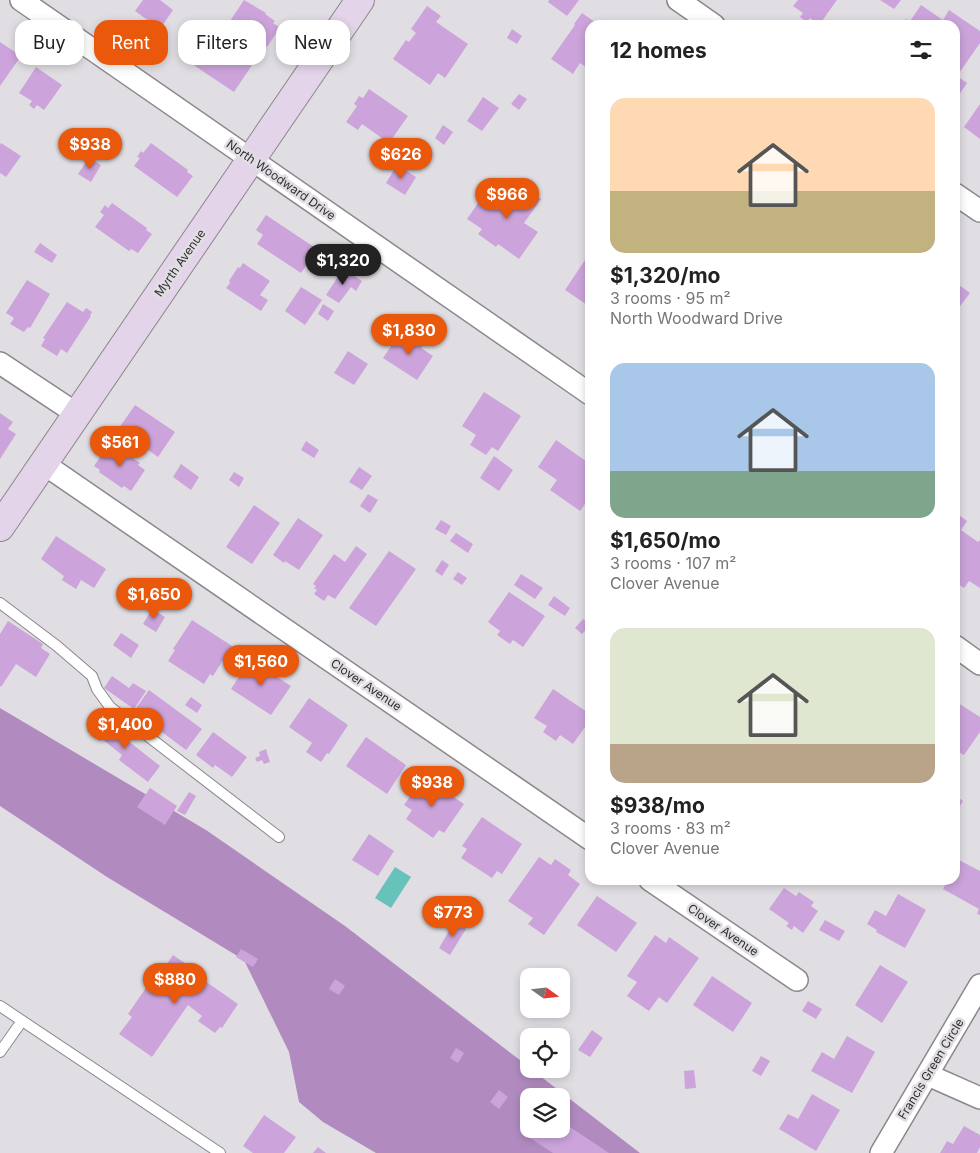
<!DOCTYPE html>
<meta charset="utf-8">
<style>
:root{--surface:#fff;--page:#f6f6f6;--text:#222;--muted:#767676;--accent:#ea580c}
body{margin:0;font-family:Inter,sans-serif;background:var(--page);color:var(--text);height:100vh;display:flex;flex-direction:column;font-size:19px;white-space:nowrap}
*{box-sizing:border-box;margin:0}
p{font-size:16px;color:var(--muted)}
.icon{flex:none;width:28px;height:28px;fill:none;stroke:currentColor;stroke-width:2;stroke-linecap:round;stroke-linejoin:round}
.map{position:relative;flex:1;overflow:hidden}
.drawer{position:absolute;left:585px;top:20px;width:375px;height:865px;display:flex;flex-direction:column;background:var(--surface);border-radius:15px;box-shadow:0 2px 8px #0003}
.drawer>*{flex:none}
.top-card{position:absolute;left:15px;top:20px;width:475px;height:45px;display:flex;gap:10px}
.needle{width:32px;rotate:105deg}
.fabs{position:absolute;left:520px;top:968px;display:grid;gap:10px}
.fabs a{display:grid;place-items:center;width:50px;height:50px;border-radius:10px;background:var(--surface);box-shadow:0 2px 8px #0003;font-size:25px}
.price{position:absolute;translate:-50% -42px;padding:0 11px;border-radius:18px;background:var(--accent);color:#fff;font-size:16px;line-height:32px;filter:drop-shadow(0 1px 2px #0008)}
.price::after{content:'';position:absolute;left:50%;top:30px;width:15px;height:11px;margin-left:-8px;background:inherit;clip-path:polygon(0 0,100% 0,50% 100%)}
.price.selected{background:#222;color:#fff}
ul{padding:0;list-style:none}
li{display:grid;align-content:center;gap:10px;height:265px;padding:0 25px}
li span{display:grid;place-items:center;height:155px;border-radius:15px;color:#555}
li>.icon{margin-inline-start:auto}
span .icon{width:90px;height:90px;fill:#fffc;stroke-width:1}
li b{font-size:21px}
h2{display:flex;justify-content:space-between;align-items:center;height:60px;padding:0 25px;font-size:21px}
.chip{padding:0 18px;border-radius:15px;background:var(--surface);box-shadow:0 2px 8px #0003;font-size:18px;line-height:45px}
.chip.selected{background:var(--accent);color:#fff}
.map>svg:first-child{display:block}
.forest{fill:#b18bc0;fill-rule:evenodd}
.water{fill:#67c2bb}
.building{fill:#cca4db}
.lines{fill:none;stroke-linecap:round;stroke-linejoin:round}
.lane-casing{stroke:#8b878c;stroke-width:12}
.street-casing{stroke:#8b878c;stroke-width:24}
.secondary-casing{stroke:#8b878c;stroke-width:30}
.lane{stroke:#fff;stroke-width:10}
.street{stroke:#fff;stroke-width:21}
.secondary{stroke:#e4d4ea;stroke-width:28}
.labels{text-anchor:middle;stroke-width:5;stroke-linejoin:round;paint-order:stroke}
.street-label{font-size:12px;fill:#2f2e30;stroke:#e1dee3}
</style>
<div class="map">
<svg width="980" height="1153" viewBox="0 0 980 1153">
<rect width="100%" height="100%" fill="#e1dee3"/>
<!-- forest -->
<path class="forest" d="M 0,708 L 206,830 L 345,926 L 529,1067 L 529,1069 L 531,1069 L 640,1153 L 376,1153 L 323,1122 L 299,1102 L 289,1052 L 244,960 L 107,877 L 0,806 ZM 529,1096 L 561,1096 L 561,1129 L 529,1129 Z"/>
<!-- water -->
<path class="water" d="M 395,867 L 411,877 L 391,908 L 375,898 Z"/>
<!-- building -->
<g class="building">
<path d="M 143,0 L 160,0 L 173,10 L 160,29 L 135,11 Z"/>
<path d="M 244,0 L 266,13 L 265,14 L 275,21 L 273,23 L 280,28 L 267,47 L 259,42 L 258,45 L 228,24 Z"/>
<path d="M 549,0 L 579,0 L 567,16 L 548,2 Z"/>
<path d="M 798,0 L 837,0 L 819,25 L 810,18 L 807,22 L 800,17 L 803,13 L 793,6 Z"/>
<path d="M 880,0 L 901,0 L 894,9 Z"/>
<path d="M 921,5 L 943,20 L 949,10 L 980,31 L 980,43 L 957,76 L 967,83 L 955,101 L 955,25 L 903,25 L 902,24 L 906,19 L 910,21 Z"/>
<path d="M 427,6 L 441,16 L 436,22 L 468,44 L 445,78 L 438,73 L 430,85 L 393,59 L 406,40 L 409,42 L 416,33 L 411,29 Z"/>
<path d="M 582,13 L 599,25 L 590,25 L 590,70 L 580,63 L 573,74 L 551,59 L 575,25 L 574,24 Z"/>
<path d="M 512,29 L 522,36 L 517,44 L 507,38 Z"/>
<path d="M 212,36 L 233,51 L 235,48 L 241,52 L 239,56 L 252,65 L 234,92 L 192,64 Z"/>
<path d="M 0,42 L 21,56 L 0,86 Z"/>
<path d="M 36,67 L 62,85 L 44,110 L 37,105 L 34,109 L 29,105 L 32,101 L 19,93 Z"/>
<path d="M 369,89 L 408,116 L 389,143 L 362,124 L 358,130 L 346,122 L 357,106 L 354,104 L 359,96 L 363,98 Z"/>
<path d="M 519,94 L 527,99 L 519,110 L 511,104 Z"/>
<path d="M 483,97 L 499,108 L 482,131 L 467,121 Z"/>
<path d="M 980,104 L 980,139 L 964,127 Z"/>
<path d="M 443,125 L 453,132 L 444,145 L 435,138 Z"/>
<path d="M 1,143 L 21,156 L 6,177 L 0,173 L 0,145 Z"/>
<path d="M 151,143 L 188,170 L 187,172 L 193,176 L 177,197 L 134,166 L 140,158 L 137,157 L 141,151 L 143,153 Z"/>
<path d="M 89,158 L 101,165 L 91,182 L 78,174 Z"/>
<path d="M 397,165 L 416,177 L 405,195 L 386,183 Z"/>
<path d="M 515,181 L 541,199 L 524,223 L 538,232 L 519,259 L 498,244 L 496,247 L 478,234 L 482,229 L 467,219 L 483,196 L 497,206 Z"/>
<path d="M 112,203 L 147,228 L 146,230 L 152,234 L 138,253 L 131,249 L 129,251 L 95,227 L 104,215 L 100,212 L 105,205 L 108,208 Z"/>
<path d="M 266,215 L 317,249 L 301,273 L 257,244 L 263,235 L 256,230 Z"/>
<path d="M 40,243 L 57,255 L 52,263 L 34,252 Z"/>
<path d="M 587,257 L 590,259 L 590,307 L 565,290 Z"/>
<path d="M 243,263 L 270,281 L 260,295 L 268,300 L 261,311 L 226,288 L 230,283 L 229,281 L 238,267 L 240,268 Z"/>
<path d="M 343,269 L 362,281 L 356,291 L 351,287 L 339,303 L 326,295 Z"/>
<path d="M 27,280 L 50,294 L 30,328 L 28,327 L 24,332 L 10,324 L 14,318 L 6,313 Z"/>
<path d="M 955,282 L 970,293 L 955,313 Z"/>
<path d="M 301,287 L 322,300 L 305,325 L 285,311 Z"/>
<path d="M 67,302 L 83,312 L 86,308 L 92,312 L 90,316 L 91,316 L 67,353 L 61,349 L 57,356 L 41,346 L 45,339 L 43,338 Z"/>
<path d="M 323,304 L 334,311 L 328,321 L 318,314 Z"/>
<path d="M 400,333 L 411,341 L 415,335 L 425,342 L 421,348 L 433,356 L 417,380 L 383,358 Z"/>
<path d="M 348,351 L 368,364 L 354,385 L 334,373 Z"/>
<path d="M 484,392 L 521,416 L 498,451 L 492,447 L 486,455 L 470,445 L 476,435 L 462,426 Z"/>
<path d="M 135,405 L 175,432 L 158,457 L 125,434 L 126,433 L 119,428 Z"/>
<path d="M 0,413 L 13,422 L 8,429 L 16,434 L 0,459 Z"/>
<path d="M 556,440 L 590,464 L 590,497 L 580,511 L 550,490 L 557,480 L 538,467 Z"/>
<path d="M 306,441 L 319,450 L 314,458 L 301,450 Z"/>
<path d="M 108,445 L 114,449 L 116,447 L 140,463 L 138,465 L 145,470 L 131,491 L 124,486 L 122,488 L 99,472 L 100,470 L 94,466 Z"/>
<path d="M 494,456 L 513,470 L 499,491 L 480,478 Z"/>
<path d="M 181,464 L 199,477 L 191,490 L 173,477 Z"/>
<path d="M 359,467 L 372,476 L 362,490 L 349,482 Z"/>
<path d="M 234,472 L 244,478 L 239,487 L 229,480 Z"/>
<path d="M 368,494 L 378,500 L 370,513 L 360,506 Z"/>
<path d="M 254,505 L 280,523 L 252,564 L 226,547 Z"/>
<path d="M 955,512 L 967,521 L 961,530 L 978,542 L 980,540 L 980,588 L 969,581 L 964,588 L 955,582 Z"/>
<path d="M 298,518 L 323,535 L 299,570 L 285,561 L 284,563 L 273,555 Z"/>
<path d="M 441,520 L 451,526 L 446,535 L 435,529 Z"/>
<path d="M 456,533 L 473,544 L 468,553 L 450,541 Z"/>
<path d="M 56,536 L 106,569 L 94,588 L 81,580 L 76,589 L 62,580 L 64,576 L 41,559 Z"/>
<path d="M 356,546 L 367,554 L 335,599 L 328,595 L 324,601 L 314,594 L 317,590 L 314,588 L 316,586 L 313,584 L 334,554 L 345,562 Z"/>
<path d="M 389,551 L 416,569 L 376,626 L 349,608 Z"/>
<path d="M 442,560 L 449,565 L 442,576 L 435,571 Z"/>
<path d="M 458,572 L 467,578 L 462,585 L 453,579 Z"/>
<path d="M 521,574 L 543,588 L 535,599 L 514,585 Z"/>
<path d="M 509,592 L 545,616 L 523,647 L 513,640 L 510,644 L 497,635 L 500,631 L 488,622 Z"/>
<path d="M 554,596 L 570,608 L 565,616 L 548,605 Z"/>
<path d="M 152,609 L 165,617 L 156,632 L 143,624 Z"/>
<path d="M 583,619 L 590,625 L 582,634 L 575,628 Z"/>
<path d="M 192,620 L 232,646 L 213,676 L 210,674 L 204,684 L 168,661 L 175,650 L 173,649 Z"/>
<path d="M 8,621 L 43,644 L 41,648 L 50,654 L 36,677 L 16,664 L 1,687 L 0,686 L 0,634 Z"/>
<path d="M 121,633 L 139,645 L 131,658 L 113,645 Z"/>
<path d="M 250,660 L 291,686 L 271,715 L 231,689 Z"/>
<path d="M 112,676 L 129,688 L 133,683 L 146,691 L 134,709 L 104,688 Z"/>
<path d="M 553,689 L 590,714 L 590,720 L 573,744 L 560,735 L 556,741 L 543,732 L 547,726 L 534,718 Z"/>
<path d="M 149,690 L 202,729 L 186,750 L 134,711 Z"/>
<path d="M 191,697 L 202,705 L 197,713 L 185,705 Z"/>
<path d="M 309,698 L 348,725 L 329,754 L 327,753 L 321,762 L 306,752 L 312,743 L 289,727 Z"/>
<path d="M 955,701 L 980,717 L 980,732 L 964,755 L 955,750 Z"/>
<path d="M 98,717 L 160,766 L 148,782 L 119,760 L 122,755 L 102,739 L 100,741 L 87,731 Z"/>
<path d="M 213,732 L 247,757 L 232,777 L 215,765 L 213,768 L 196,755 Z"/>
<path d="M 366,737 L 406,765 L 387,794 L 346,766 Z"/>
<path d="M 266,749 L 270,762 L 264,764 L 262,760 L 257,762 L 255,758 L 260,756 L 259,752 Z"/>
<path d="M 424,777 L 464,804 L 444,833 L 439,830 L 433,838 L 406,819 L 412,810 L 404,805 Z"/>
<path d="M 150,788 L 177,806 L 165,825 L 137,807 Z"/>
<path d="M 189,792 L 196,796 L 185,815 L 177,811 Z"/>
<path d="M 955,795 L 963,801 L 955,814 Z"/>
<path d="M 482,817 L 522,844 L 502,874 L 497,871 L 492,878 L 461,858 L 467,849 L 462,846 Z"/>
<path d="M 369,834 L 394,851 L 378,876 L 352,860 Z"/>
<path d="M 539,857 L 551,865 L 555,859 L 571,870 L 568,875 L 580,884 L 544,935 L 528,924 L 533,918 L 508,901 Z"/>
<path d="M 959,860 L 980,871 L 980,915 L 977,914 L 979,909 L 943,889 L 948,880 L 955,880 L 955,867 Z"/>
<path d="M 784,888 L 796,896 L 799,892 L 814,902 L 811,906 L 818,911 L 803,933 L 794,926 L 792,930 L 786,926 L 789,923 L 769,909 Z"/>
<path d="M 898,894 L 926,910 L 905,948 L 876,932 L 877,930 L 867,924 L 875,910 L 886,916 Z"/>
<path d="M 597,896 L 637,923 L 616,952 L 577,925 Z"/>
<path d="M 825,920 L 845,931 L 839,941 L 819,930 Z"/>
<path d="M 455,921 L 466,929 L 450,955 L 439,948 Z"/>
<path d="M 655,935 L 666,943 L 669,937 L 699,958 L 667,1003 L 659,997 L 649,1011 L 627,996 L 637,982 L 627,976 Z"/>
<path d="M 241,949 L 258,959 L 253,967 L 236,957 Z"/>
<path d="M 173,955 L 207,978 L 205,981 L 238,1004 L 222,1028 L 220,1027 L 215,1033 L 198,1021 L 202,1016 L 188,1005 L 152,1057 L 119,1034 L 132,1017 L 128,1014 L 163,963 L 166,965 Z"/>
<path d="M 880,965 L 908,982 L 882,1023 L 855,1005 Z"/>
<path d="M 712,976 L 752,1003 L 733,1032 L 693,1005 Z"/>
<path d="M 335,979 L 345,986 L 339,995 L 329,989 Z"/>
<path d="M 808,1001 L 822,1009 L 816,1019 L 802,1011 Z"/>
<path d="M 592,1030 L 603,1038 L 590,1057 L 578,1050 Z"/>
<path d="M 847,1036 L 875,1052 L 852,1093 L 811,1071 L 822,1052 L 834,1059 Z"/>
<path d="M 456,1048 L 464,1053 L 458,1063 L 450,1058 Z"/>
<path d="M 761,1056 L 770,1061 L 761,1076 L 752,1071 Z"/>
<path d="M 694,1070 L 696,1088 L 685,1089 L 684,1071 Z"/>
<path d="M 499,1090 L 508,1097 L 499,1109 L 490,1102 Z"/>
<path d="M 812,1094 L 840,1110 L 816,1151 L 779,1129 L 788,1114 L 798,1119 Z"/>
<path d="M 264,1115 L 296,1137 L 284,1153 L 253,1153 L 243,1146 Z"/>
<path d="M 561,1121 L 609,1153 L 553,1153 L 530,1138 L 536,1129 L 561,1129 Z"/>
<path d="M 964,1126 L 980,1135 L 980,1147 L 977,1153 L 940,1153 L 947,1141 L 953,1144 Z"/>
<path d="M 318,1147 L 326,1153 L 313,1153 Z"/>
</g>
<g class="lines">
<!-- lane casing -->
<g class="lane-casing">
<g id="lane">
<path d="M 0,603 L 57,646 L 92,676 L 97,689 L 110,707 L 279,837"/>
<path d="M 0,1006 L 220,1153"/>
<path d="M 0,1052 L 22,1021"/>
</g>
</g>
<!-- street casing -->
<g class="street-casing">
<g id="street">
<path d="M 21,0 L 590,394"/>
<path d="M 678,0 L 714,25"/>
<path d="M 955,194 L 980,211"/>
<path d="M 0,363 L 77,414"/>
<path d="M 44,464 L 590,839"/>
<path d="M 955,646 L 980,664"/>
<path d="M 650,880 L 797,980"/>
<path d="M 928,1075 L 980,1098"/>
<path d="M 881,1153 L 980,985"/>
</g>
</g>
<!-- secondary casing -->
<g class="secondary-casing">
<path id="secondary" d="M 0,527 L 360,0"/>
</g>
<!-- lane -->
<use href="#lane" class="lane"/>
<!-- street -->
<use href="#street" class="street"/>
<!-- secondary -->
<use href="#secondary" class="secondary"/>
</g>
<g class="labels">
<!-- street labels -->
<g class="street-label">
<text transform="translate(281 180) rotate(35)" y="4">North Woodward Drive</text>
<text transform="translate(180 263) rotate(-55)" y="4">Myrth Avenue</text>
<text transform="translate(366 685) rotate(34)" y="4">Clover Avenue</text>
<text transform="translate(723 930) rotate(34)" y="4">Clover Avenue</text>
<text transform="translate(931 1069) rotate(-59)" y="4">Francis Green Circle</text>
</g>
</g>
</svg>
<div class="fabs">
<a><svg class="needle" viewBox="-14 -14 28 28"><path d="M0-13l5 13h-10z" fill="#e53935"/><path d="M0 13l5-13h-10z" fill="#767676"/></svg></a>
<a><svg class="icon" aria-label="locate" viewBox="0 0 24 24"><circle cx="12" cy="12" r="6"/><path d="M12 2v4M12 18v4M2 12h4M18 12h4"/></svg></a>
<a><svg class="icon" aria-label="layers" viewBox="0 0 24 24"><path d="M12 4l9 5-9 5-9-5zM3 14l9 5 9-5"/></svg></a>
</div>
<b class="price" style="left:90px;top:170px">$938</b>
<b class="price" style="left:401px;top:180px">$626</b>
<b class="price" style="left:507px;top:220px">$966</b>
<b class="price selected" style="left:343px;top:286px">$1,320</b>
<b class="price" style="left:409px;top:356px">$1,830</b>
<b class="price" style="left:120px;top:468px">$561</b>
<b class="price" style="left:154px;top:620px">$1,650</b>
<b class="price" style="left:261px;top:687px">$1,560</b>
<b class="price" style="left:125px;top:750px">$1,400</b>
<b class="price" style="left:432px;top:808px">$938</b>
<b class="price" style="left:453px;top:938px">$773</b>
<b class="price" style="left:175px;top:1005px">$880</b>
<div class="top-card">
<a class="chip">Buy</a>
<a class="chip selected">Rent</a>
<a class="chip">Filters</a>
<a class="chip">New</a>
</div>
<section class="drawer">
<h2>12 homes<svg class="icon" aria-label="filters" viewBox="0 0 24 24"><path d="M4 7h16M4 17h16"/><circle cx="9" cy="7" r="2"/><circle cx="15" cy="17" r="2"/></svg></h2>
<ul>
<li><span style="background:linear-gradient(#ffd9b3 60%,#c2b280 0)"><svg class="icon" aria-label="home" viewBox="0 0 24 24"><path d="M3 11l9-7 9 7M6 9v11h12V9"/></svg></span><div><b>$1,320/mo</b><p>3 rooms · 95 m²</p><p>North Woodward Drive</p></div></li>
<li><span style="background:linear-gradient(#a9c7e8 70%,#7fa58c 0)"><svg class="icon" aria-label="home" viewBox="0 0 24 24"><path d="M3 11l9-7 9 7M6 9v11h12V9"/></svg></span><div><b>$1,650/mo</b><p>3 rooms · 107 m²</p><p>Clover Avenue</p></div></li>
<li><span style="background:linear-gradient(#dfe7d0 75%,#b9a48a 0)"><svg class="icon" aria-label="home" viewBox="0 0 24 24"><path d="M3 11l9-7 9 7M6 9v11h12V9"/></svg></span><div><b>$938/mo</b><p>3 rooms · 83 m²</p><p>Clover Avenue</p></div></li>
</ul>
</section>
</div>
